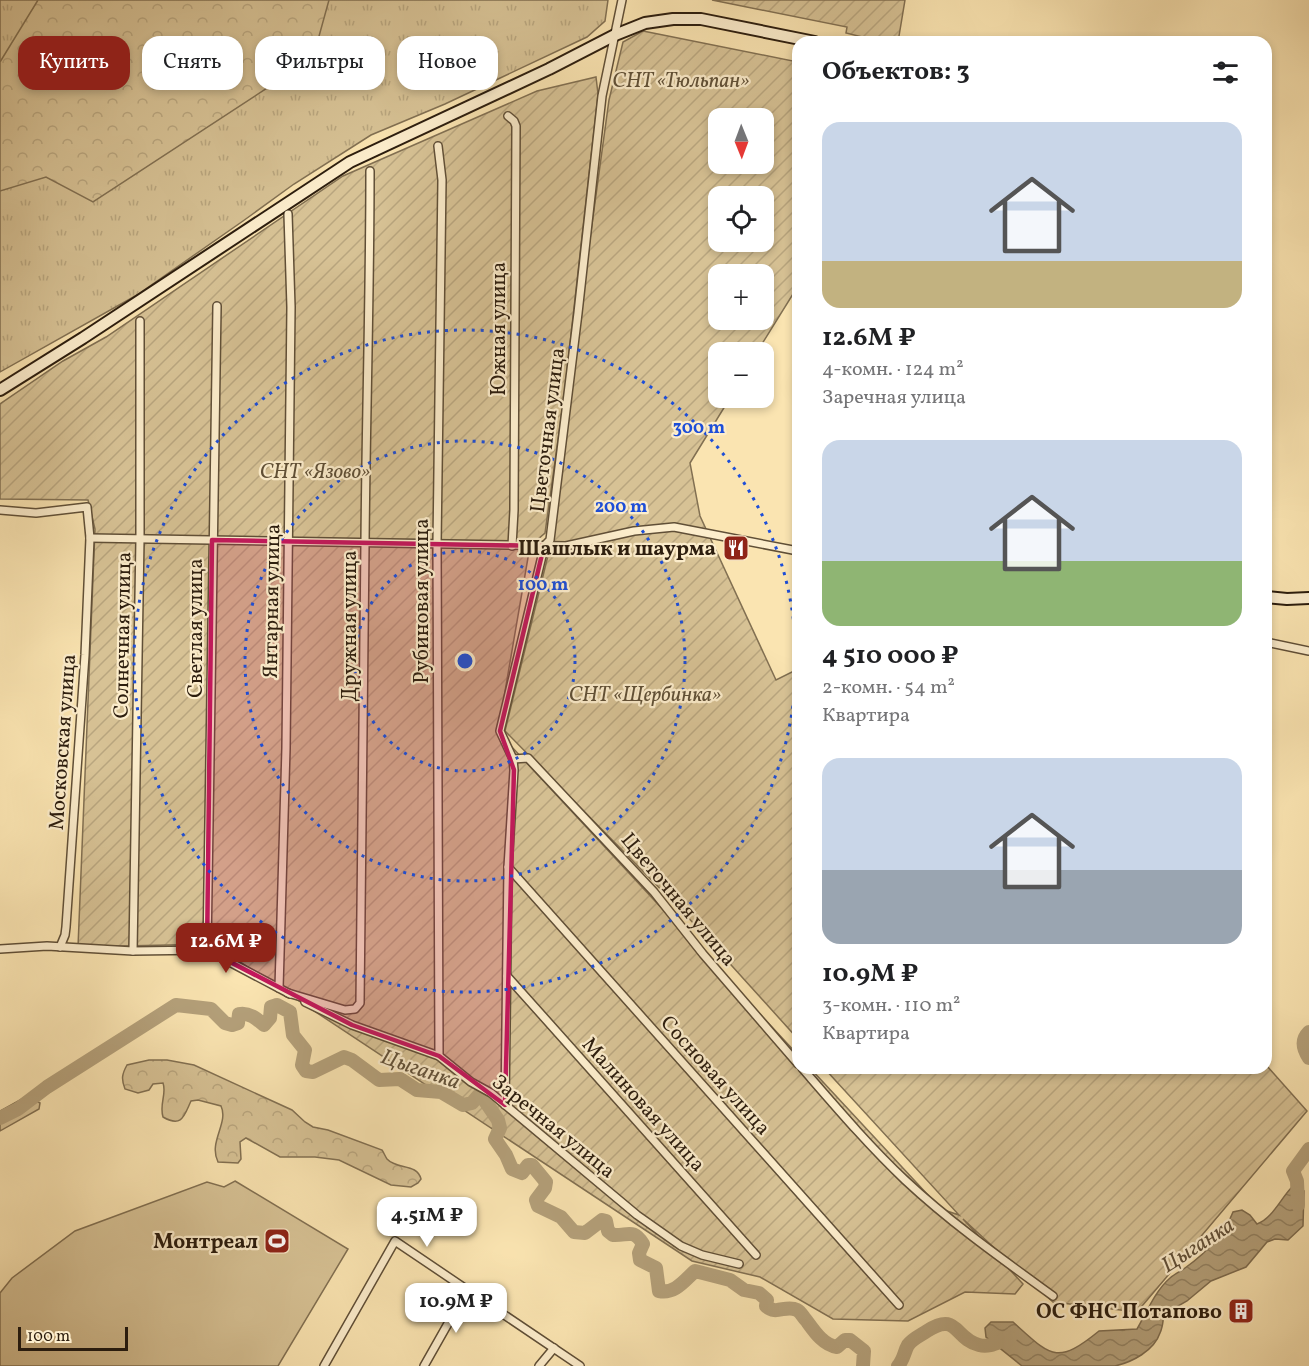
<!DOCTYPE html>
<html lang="ru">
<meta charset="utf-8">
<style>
:root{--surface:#fff;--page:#f6f6f6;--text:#202124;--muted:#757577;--accent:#8f2418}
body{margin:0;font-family:Vollkorn,serif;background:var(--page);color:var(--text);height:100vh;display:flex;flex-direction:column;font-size:22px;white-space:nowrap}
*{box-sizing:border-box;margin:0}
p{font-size:20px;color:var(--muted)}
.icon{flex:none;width:33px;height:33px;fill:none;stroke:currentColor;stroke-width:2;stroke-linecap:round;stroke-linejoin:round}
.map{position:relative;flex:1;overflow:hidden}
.sheet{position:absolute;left:792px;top:36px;width:480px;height:1038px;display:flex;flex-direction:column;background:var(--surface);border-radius:18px;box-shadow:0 3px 9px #0003}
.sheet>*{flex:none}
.banner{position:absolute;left:18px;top:36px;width:570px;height:54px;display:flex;gap:12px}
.needle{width:39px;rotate:179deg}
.fabs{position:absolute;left:708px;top:108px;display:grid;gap:12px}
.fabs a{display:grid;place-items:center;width:66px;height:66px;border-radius:12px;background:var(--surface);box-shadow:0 3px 9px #0003;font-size:30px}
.scale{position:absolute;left:18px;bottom:15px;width:110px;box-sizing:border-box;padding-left:6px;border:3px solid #2c1d0e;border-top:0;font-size:16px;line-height:21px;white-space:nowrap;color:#2c1d0e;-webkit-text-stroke:4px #fcedcc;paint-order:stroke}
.price{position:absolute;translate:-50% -51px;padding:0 14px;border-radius:12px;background:#fff;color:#222;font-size:20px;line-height:39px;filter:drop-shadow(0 2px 3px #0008)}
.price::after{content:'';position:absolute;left:50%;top:36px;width:18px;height:14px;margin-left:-9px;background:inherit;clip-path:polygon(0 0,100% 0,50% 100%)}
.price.current{background:var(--accent);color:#fff}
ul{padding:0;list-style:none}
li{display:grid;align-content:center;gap:12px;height:318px;padding:0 30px}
li span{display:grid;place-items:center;height:186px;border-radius:18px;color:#555}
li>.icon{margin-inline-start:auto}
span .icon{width:108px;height:108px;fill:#fffc;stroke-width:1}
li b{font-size:26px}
h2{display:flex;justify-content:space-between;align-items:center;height:72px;padding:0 30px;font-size:26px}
.chip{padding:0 21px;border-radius:18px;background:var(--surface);box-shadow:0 3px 9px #0003;font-size:21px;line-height:54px}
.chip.current{background:var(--accent);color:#fff}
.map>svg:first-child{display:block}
.grass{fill:url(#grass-tufts);stroke:#827052;stroke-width:1.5}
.forest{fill:url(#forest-crowns);stroke:#827052;stroke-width:1.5}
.garden{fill:url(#garden-furrows);stroke:#827052;stroke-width:1.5;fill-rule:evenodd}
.pitch{fill:#d7c295;stroke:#827052;stroke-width:1.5}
.water{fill:url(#water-waves);stroke:#7e6c4f;stroke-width:1.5}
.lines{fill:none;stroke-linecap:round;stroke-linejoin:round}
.river{stroke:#b4a07a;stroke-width:14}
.street-casing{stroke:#604f37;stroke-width:10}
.secondary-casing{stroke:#2c1d0e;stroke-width:14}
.street{stroke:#fcedcc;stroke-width:7}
.secondary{stroke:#fcedcc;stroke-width:10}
.marked{fill:#c2185b;fill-opacity:0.2;stroke:#c2185b;stroke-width:4.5;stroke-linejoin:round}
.ring{fill:none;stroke:#1d4ed8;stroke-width:3;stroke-dasharray:3 6}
.labels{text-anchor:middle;stroke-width:4.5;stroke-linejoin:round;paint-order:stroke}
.park-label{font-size:21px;font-style:italic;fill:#5f4f36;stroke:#fcedcc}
.street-label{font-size:21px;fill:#2c1d0e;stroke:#fcedcc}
.poi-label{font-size:21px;font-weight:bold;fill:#2c1d0e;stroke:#fcedcc;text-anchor:end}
.water-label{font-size:22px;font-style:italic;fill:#625139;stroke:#fcedcc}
.centre{fill:#1d4ed8;stroke:#fcedcc;stroke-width:3}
.ring-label{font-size:18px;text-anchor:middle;font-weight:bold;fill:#1d4ed8;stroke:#fcedcc;stroke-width:4.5;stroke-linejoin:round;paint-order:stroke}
</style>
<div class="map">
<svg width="1309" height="1366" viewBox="0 0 1309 1366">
<defs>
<pattern id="grass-tufts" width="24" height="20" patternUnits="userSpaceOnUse" patternTransform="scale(1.5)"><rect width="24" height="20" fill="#d7c295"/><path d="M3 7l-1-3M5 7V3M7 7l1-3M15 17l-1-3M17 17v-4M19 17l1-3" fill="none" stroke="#b9a67f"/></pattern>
<pattern id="forest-crowns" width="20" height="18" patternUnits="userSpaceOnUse" patternTransform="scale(1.5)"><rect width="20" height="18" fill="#d7c295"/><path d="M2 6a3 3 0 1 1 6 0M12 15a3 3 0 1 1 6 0" fill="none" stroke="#b9a67f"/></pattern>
<pattern id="garden-furrows" width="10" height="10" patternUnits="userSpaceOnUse" patternTransform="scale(1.5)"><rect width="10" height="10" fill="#d7c295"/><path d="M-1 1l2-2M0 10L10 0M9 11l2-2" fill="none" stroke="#b9a67f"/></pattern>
<pattern id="water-waves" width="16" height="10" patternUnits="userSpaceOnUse" patternTransform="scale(1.5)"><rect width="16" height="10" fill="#b4a07a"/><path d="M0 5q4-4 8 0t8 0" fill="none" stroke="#938262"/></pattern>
</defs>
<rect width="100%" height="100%" fill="#fae4b1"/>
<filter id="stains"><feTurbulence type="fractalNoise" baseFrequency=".00333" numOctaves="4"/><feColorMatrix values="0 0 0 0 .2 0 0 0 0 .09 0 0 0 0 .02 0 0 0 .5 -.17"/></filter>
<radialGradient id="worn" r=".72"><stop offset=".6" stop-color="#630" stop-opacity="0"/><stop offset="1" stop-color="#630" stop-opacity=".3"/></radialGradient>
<!-- grass -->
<path class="grass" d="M 0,0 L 608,0 L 605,21 L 587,37 L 445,104 L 371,135 L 294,184 L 243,221 L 137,295 L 0,372 Z"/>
<!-- forest -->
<g class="forest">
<path d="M 38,0 L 329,0 L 313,58 L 93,202 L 46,177 L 0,191 L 0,62 Z"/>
<path d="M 149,1060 L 167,1060 L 194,1065 L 292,1110 L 305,1122 L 313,1127 L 328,1130 L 382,1150 C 384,1153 385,1156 387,1159 C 397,1170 417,1163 421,1179 L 418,1183 L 411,1187 L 391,1185 L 339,1160 L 315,1157 L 280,1157 L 246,1138 L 240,1142 L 241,1159 L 238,1163 L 218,1162 C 208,1142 229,1123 221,1106 L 198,1100 L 191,1101 C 184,1116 182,1128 163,1117 C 159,1104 167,1094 163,1083 L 153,1084 L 149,1090 L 138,1093 L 125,1089 C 121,1079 122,1074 127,1065 Z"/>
<path d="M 27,1096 L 40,1103 L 39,1109 L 0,1131 L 0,1111 Z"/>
</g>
<!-- garden -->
<g class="garden">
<path d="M 712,0 L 905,0 L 898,42 L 882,42 L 846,33 L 847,27 Z"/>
<path d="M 643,31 L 798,62 L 798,286 L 757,352 L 718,352 L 718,398 L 730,398 L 690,463 L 700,516 L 776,680 L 798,669 L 798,1039 L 685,914 L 505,731 L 553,535 L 580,312 L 609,100 L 623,42 ZM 718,118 L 764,118 L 764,164 L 718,164 ZM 718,196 L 764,196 L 764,242 L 718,242 ZM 718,274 L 764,274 L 764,320 L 718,320 Z"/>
<path d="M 596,77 L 598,94 L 564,397 L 545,533 L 530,546 L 498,732 L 798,1055 L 798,1068 L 810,1068 L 941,1209 L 959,1215 L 824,1068 L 1266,1068 L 1266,1065 L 1307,1111 L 1137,1312 L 1053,1302 L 963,1219 L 1023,1284 L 1015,1294 L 965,1292 L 908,1321 L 833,1319 L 760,1277 L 692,1261 L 213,944 L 78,947 L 95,529 L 88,500 L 0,499 L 0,404 L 63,361 L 106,337 L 343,176 L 537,91 Z"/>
</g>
<!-- pitch -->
<path class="pitch" d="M 235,1181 L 348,1249 L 278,1366 L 0,1366 L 0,1293 L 12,1278 L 75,1231 L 207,1182 L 224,1187 Z"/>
<!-- water -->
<path class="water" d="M 1292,1187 L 1298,1187 L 1304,1191 L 1303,1226 L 1288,1240 L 1275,1239 L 1267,1242 L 1246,1267 L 1211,1281 L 1187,1301 L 1164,1314 C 1163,1320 1163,1327 1160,1333 C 1154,1351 1132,1362 1115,1366 L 1022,1366 L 986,1337 L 985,1328 L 991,1322 L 1013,1322 C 1051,1356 1056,1366 1099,1331 L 1137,1329 C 1147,1312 1155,1291 1170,1278 C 1175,1274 1181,1271 1185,1268 C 1206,1253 1224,1235 1233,1212 L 1242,1210 L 1250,1215 L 1257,1224 C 1272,1219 1281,1198 1292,1187 Z"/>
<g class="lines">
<!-- river -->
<g class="river">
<path d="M 1309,1032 C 1301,1040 1303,1049 1309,1058"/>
<path d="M 0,1118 L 18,1109 L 47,1087 L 176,1005 L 211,1009 L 225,1023 L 232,1025 L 238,1023 L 239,1014 C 249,1012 257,1019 264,1025 L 270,1018 L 271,1007 L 277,1005 L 290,1012 L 293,1035 L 305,1050 L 302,1065 L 306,1071 L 313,1072 L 344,1057 L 352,1060 L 379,1080 L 400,1079 L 417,1090 L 441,1092 L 463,1105 L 472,1103 L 478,1096 L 481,1095 L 498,1120 L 500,1128 L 495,1139 L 506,1155 L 512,1169 L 522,1173 L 528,1165 L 532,1165 L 546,1182 L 545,1188 L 536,1200 L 538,1206 L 561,1217 L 574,1232 L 585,1233 L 602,1220 L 606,1221 L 608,1231 L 613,1235 C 628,1236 633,1228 643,1244 L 639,1253 L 640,1260 L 656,1268 L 659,1291 C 675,1294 684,1281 695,1271 L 730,1280 L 744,1290 L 759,1293 L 767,1300 L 766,1306 C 776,1316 786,1304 797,1310 C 801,1312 803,1317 806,1320 C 814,1331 823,1345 837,1347 L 845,1340 L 850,1340 L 864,1351 L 863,1366"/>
<path d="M 1298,1205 L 1297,1181 L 1293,1171 L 1309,1149"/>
<path d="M 898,1366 C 904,1359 904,1352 908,1345 C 912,1339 921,1335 927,1331 C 958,1311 954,1339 979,1345 C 991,1348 999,1341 1010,1338"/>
</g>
<!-- street casing -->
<g class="street-casing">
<g id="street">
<path d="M 508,116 L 514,121 L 516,126 L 514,510 L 512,546"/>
<path d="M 438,146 L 442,180 L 437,544 L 439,1056"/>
<path d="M 0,510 L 36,513 L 87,507 L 90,538 L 85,655 L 66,927 L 65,935 L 60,947"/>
<path d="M 90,538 L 566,546 L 634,531 L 674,527 L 798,551"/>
<path d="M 1266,642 L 1309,651"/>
<path d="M 513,759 L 528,758 L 654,892 L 703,954 L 798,1064"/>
<path d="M 508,867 L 899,1305"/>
<path d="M 0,949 L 47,946 L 133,951 L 207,950 L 290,994"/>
<path d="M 207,950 L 217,306"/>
<path d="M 133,951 L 140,539 L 140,321"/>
<path d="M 507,976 L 756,1255"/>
<path d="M 279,988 L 286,748 L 291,307 L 288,214"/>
<path d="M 288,993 L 345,1010 L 355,1009 L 360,1003 C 363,850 364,697 365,544 C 366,420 370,296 370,171"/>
<path d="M 305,1002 L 352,1025 L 439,1056 L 471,1082 L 491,1093 L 637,1215 L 681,1246 L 702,1255 L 739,1264"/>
<path d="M 802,1068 C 835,1106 868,1145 905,1180 C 951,1223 1002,1259 1053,1296"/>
<path d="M 505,1105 L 508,867 L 514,770 L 513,759 L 500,731 L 542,556 L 544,546 L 550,540 L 578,313 L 602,96 L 622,0"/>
<path d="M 324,1366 L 395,1241 L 580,1366"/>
<path d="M 424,1366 L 467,1290"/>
<path d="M 539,1366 L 554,1348"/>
</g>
</g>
<!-- secondary casing -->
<g class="secondary-casing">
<g id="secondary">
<path d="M 0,390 L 83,338 L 350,162 L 549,69 L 615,35 L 645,23 L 673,19 L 701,19 L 815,42"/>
<path d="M 1266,597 L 1287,599 L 1309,598"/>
</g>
</g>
<!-- street -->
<use href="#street" class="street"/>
<!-- secondary -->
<use href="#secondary" class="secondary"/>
</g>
<!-- marked area -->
<path class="marked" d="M 212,540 L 544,546 L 500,731 L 514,770 L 505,1105 L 439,1056 L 352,1025 L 207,950 Z"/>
<!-- distance rings -->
<g class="ring">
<circle cx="465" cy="661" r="110"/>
<circle cx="465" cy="661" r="220"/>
<circle cx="465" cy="661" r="331"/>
</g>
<!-- icons -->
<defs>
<g id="restaurant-square" transform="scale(1.35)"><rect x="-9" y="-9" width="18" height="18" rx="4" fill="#8f2418" stroke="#fcedcc"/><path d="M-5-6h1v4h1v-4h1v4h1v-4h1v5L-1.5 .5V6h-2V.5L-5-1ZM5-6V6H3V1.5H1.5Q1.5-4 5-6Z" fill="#fff"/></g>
<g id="stadium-square" transform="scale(1.35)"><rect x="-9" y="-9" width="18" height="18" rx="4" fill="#8f2418" stroke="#fcedcc"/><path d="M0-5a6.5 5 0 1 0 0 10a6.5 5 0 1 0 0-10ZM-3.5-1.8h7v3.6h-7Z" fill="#fff"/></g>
<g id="building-square" transform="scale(1.35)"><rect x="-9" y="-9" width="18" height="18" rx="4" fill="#8f2418" stroke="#fcedcc"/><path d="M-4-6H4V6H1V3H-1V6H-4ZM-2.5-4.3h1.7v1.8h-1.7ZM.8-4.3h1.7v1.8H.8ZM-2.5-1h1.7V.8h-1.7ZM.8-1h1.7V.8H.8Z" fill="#fff"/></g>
</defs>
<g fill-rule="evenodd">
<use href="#restaurant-square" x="736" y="548"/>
<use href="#stadium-square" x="277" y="1241"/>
<use href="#building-square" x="1241" y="1311"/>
</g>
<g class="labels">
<!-- park labels -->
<g class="park-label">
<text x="681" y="87">СНТ «Тюльпан»</text>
<text x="315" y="478">СНТ «Язово»</text>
<text x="645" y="701">СНТ «Щербинка»</text>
</g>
<!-- street labels -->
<g class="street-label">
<text transform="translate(498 329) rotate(-90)" y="7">Южная улица</text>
<text transform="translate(547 430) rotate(-83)" y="7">Цветочная улица</text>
<text transform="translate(271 601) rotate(-89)" y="7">Янтарная улица</text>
<text transform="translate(421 601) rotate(-90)" y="7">Рубиновая улица</text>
<text transform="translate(349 626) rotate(-90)" y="7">Дружная улица</text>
<text transform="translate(195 628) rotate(-90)" y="7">Светлая улица</text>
<text transform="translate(122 635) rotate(-89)" y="7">Солнечная улица</text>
<text transform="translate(62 742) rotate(-86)" y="7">Московская улица</text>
<text transform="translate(679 899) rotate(50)" y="7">Цветочная улица</text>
<text transform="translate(716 1075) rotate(48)" y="7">Сосновая улица</text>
<text transform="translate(644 1104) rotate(48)" y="7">Малиновая улица</text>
<text transform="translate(554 1126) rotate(39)" y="7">Заречная улица</text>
</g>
<!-- poi labels -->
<g class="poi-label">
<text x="716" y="555">Шашлык и шаурма</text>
<text x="258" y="1248">Монтреал</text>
<text x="1222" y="1318">ОС ФНС Потапово</text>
</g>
<!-- water labels -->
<g class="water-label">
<text transform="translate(421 1068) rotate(19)" y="8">Цыганка</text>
<text transform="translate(1197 1244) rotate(-33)" y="8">Цыганка</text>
</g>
</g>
<circle cx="465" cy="661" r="9" class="centre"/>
<g class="ring-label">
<text x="699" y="433">300 m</text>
<text x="621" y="512">200 m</text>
<text x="543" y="590">100 m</text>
</g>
<rect width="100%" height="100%" filter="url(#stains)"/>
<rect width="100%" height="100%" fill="url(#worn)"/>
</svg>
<div class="fabs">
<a><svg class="needle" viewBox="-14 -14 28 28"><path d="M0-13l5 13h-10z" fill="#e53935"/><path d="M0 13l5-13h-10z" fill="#757577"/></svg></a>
<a><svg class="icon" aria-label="locate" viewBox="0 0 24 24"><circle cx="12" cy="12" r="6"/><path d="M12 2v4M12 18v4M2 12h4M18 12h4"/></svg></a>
<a>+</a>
<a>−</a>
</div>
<div class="scale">100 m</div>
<b class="price current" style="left:226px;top:974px">12.6M ₽</b>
<b class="price" style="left:427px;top:1248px">4.51M ₽</b>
<b class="price" style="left:456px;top:1334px">10.9M ₽</b>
<div class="banner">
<a class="chip current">Купить</a>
<a class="chip">Снять</a>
<a class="chip">Фильтры</a>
<a class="chip">Новое</a>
</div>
<section class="sheet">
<h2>Объектов: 3<svg class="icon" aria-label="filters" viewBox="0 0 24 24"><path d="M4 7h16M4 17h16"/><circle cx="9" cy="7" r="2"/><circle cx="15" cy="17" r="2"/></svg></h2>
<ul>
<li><span style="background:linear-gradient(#c9d6e8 75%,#c2b280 0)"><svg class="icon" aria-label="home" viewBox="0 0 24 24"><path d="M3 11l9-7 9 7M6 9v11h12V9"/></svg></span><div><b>12.6M ₽</b><p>4-комн. · 124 m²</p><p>Заречная улица</p></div></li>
<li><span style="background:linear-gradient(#c9d6e8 65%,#8fb573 0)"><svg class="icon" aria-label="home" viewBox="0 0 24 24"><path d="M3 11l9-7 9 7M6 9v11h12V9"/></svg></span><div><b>4 510 000 ₽</b><p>2-комн. · 54 m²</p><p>Квартира</p></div></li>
<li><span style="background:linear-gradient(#c9d6e8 60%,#9aa5b1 0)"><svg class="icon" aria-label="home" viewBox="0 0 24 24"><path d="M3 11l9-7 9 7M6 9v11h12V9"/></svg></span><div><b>10.9M ₽</b><p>3-комн. · 110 m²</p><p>Квартира</p></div></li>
</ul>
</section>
</div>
